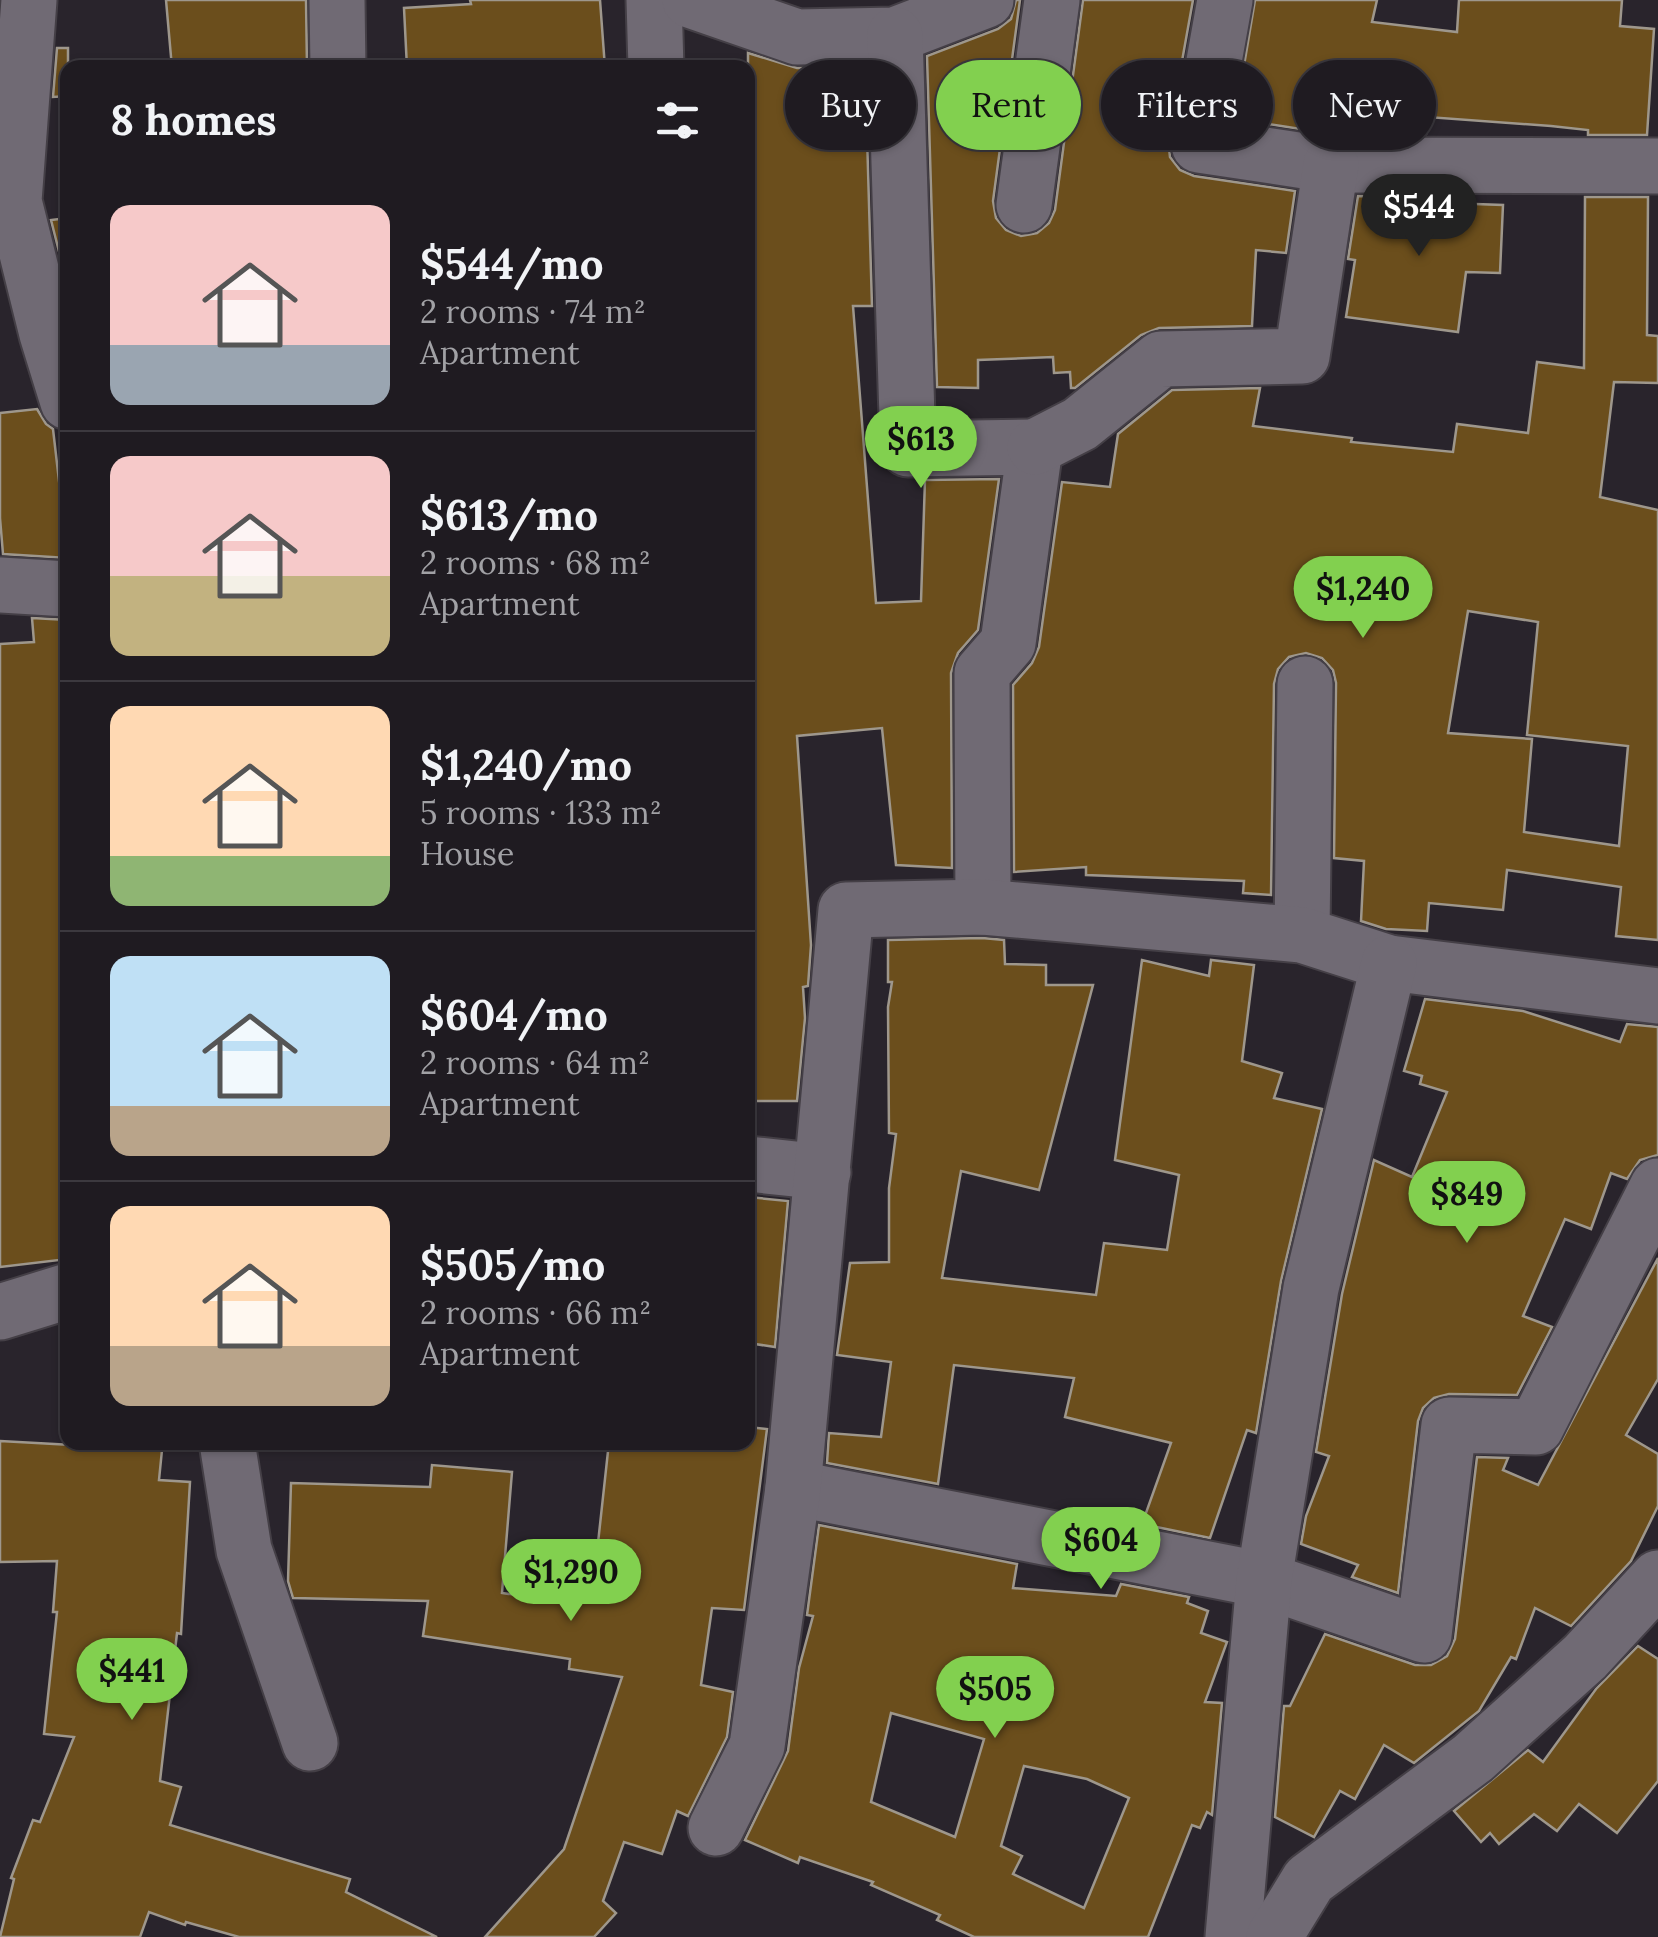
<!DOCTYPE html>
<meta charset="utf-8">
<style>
:root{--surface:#1f1b21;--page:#2c282e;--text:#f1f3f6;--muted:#a1a1a5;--line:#3c393f;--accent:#82d04f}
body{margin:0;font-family:Lora,serif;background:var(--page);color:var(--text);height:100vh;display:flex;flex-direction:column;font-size:38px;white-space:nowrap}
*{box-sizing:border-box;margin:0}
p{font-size:32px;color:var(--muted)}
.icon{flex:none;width:55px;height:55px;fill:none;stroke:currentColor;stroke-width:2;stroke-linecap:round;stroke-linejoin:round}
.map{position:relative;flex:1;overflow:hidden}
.details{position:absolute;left:60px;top:60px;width:695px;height:1390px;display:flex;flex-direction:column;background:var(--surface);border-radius:20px;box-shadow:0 2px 8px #0004,0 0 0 2px var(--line)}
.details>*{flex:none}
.guide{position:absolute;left:785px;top:60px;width:722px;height:90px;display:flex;gap:20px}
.price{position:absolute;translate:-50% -85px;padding:0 22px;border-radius:35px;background:var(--accent);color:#111;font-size:32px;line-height:65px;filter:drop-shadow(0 2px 5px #0008)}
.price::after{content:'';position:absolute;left:50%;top:60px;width:30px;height:22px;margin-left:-15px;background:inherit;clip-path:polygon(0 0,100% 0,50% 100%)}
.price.on{background:#222;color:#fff}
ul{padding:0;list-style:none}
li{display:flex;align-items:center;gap:30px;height:250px;padding:0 50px}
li+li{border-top:2px solid var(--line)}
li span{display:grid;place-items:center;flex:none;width:280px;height:200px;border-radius:20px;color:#555}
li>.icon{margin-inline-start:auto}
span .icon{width:120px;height:120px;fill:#fffc;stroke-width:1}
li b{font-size:42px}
h2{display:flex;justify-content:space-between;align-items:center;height:120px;padding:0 50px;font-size:42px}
.pill{padding:0 35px;border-radius:45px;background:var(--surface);box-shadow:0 2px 8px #0004,0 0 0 2px var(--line);font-size:35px;line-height:90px}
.pill.on{background:var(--accent);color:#111}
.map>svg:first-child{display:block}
.building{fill:#6b4e1c;stroke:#9e978c;stroke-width:2.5;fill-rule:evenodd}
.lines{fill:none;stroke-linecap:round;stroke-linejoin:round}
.minor-casing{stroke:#443f46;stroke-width:59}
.minor{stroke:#706a74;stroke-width:55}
</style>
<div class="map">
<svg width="1658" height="1937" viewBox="0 0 1658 1937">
<rect width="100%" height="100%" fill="#29242c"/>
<!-- building -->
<g class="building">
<path d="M 166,0 L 306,0 L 307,68 L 172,68 Z"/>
<path d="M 470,0 L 600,0 L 605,68 L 407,68 L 404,8 L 471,4 Z"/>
<path d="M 1016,0 L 1020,0 L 993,201 L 996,218 L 1006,230 L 1021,236 L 1037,233 L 1049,223 L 1055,210 L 1083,0 L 1193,0 L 1168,139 L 1170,157 L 1180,170 L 1194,176 L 1295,191 L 1286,253 L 1256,250 L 1252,326 L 1159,328 L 1141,335 L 1075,388 L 1071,388 L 1070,372 L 1054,373 L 1053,357 L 978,360 L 978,388 L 937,387 L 927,56 L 998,29 L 1011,19 Z"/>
<path d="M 1255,0 L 1377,0 L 1372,22 L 1457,32 L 1459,0 L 1622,0 L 1620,26 L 1654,29 L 1647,135 L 1588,135 L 1588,130 L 1551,126 L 1428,117 L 1426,134 L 1333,134 L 1235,119 Z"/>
<path d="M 57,48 L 68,48 L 68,96 L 53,97 Z"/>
<path d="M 748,53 L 797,68 L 865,67 L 872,306 L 853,306 L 876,603 L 921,601 L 925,480 L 999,479 L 978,630 L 958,653 L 951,673 L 952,868 L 896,865 L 882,728 L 797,736 L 811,945 L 808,986 L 803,987 L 805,1018 L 797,1101 L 752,1101 L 748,1003 L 755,1003 L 748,863 Z"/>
<path d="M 1358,196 L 1418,197 L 1417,202 L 1503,205 L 1500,273 L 1466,272 L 1458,332 L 1346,317 L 1355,260 L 1348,259 Z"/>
<path d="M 1585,197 L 1648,197 L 1647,335 L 1658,336 L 1658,383 L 1614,382 L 1600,497 L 1658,510 L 1658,940 L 1616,936 L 1621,887 L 1507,870 L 1503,910 L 1429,903 L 1427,931 L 1386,929 L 1361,921 L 1364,861 L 1334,858 L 1336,683 L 1333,670 L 1322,658 L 1306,653 L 1289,657 L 1278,669 L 1274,684 L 1271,895 L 1243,893 L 1244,881 L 1086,875 L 1086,867 L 1014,872 L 1013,685 L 1032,663 L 1039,647 L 1062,482 L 1110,487 L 1118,434 L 1172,390 L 1260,388 L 1253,426 L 1352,438 L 1351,442 L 1453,452 L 1457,424 L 1528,433 L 1537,362 L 1584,368 ZM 1468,611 L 1538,622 L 1527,735 L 1628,746 L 1619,846 L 1524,832 L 1532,739 L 1448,733 Z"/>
<path d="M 68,218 L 68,287 L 51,220 Z"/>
<path d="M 37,409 L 46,424 L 53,429 L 61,498 L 68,497 L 68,558 L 3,554 L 0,518 L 0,413 Z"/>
<path d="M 32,618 L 68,620 L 68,1259 L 0,1267 L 0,644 L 34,642 Z"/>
<path d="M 982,938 L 1004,940 L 1005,964 L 1046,965 L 1046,985 L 1093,985 L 1039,1190 L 961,1171 L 942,1278 L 1096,1295 L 1104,1243 L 1167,1250 L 1179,1175 L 1115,1160 L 1142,960 L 1209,976 L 1211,960 L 1254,965 L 1242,1061 L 1282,1073 L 1274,1098 L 1322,1109 L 1281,1281 L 1256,1433 L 1247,1430 L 1210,1538 L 1142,1524 L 1171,1443 L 1065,1417 L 1074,1378 L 954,1365 L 938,1484 L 827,1463 L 829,1433 L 881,1437 L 891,1362 L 837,1355 L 850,1263 L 889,1262 L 889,1188 L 896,1134 L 889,1133 L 888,1007 L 892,982 L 888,982 L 888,940 Z"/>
<path d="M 1425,999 L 1523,1011 L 1620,1042 L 1627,1024 L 1658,1027 L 1658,1155 L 1640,1160 L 1627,1179 L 1611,1173 L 1591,1229 L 1565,1219 L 1523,1316 L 1552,1327 L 1517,1395 L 1449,1394 L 1434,1398 L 1423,1408 L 1418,1421 L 1398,1593 L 1352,1577 L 1358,1565 L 1301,1544 L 1306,1516 L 1329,1456 L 1316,1452 L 1342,1294 L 1374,1160 L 1412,1177 L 1447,1092 L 1420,1084 L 1422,1076 L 1404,1071 Z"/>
<path d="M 748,1197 L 788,1201 L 775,1347 L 748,1343 Z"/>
<path d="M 1658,1258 L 1658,1379 L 1626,1435 L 1658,1454 L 1658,1506 L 1631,1561 L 1571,1626 L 1535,1608 L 1516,1659 L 1511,1657 L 1479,1711 L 1414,1763 L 1384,1745 L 1355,1799 L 1340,1791 L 1314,1837 L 1275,1817 L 1284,1706 L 1290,1706 L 1325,1634 L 1415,1665 L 1431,1665 L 1447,1656 L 1455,1639 L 1477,1457 L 1508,1458 L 1503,1470 L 1538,1485 Z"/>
<path d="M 748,1427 L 767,1429 L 744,1610 L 712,1608 L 701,1685 L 733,1692 L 727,1737 L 688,1816 L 677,1811 L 662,1854 L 624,1842 L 603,1901 L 616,1913 L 594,1937 L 485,1937 L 564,1849 L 622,1677 L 569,1669 L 570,1659 L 423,1636 L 428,1601 L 293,1598 L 288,1581 L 291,1483 L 430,1487 L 432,1465 L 512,1472 L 502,1593 L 573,1603 L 583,1541 L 598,1543 L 609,1442 L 748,1442 Z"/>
<path d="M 0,1441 L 162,1450 L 159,1480 L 190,1482 L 181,1634 L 177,1633 L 160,1781 L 181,1787 L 170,1825 L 350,1879 L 346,1892 L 437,1937 L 239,1937 L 186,1922 L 185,1925 L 149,1912 L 140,1937 L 0,1937 L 14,1879 L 11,1878 L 33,1820 L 40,1822 L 74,1737 L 44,1734 L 57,1612 L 53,1612 L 57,1561 L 0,1562 Z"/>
<path d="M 819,1525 L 1017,1564 L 1013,1588 L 1116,1596 L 1121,1584 L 1189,1597 L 1187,1603 L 1208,1611 L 1201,1633 L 1227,1642 L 1205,1702 L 1222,1703 L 1212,1815 L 1207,1812 L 1200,1828 L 1192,1825 L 1148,1937 L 974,1937 L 937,1920 L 940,1915 L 871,1885 L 873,1882 L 800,1857 L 798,1863 L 745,1840 L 788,1751 L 799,1668 L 813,1616 L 807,1615 ZM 891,1713 L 984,1739 L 955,1837 L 871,1802 ZM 1024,1766 L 1087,1779 L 1129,1798 L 1084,1908 L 1013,1874 L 1022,1856 L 1001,1846 Z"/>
<path d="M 1638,1646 L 1658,1659 L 1658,1781 L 1617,1833 L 1579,1804 L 1557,1831 L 1534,1814 L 1499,1844 L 1490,1833 L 1481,1842 L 1454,1811 L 1528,1750 L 1543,1762 L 1596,1689 Z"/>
</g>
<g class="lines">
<!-- minor casing -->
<g class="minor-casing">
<g id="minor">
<path d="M 29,0 L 14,201 L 47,334 L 68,402"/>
<path d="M 337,0 L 338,68"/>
<path d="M 654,0 L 656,68"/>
<path d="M 690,0 L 797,37 L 895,35 L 986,0"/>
<path d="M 1225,0 L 1199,145 L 1331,165 L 1658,166"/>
<path d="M 895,35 L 908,449 L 1035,447 L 1008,643 L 982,673 L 983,907"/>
<path d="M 1024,205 L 1052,0"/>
<path d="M 1035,447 L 1080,424 L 1161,359 L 1302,356 L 1331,165"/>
<path d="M 0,585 L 68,589"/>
<path d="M 1302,935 L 1305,684"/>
<path d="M 748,1164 L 823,1172"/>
<path d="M 0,1312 L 68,1291"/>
<path d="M 227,1442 L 244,1550 L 310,1743"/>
<path d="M 793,1488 L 1264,1580 L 1424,1635 L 1449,1425 L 1536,1427 L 1658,1186"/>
<path d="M 716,1828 L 757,1746 L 793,1488 L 846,910 L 983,907 L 1302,935 L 1389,963 L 1658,996"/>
<path d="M 1233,1937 L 1264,1580 L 1311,1288 L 1389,963"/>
<path d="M 1274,1937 L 1309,1880 L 1473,1758 L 1585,1657 L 1658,1578"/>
</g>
</g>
<!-- minor -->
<use href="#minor" class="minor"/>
</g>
</svg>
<b class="price on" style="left:1419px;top:259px">$544</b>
<b class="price" style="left:921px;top:491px">$613</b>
<b class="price" style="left:1363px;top:641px">$1,240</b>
<b class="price" style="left:1467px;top:1246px">$849</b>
<b class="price" style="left:1101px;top:1592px">$604</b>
<b class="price" style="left:571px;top:1624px">$1,290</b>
<b class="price" style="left:132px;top:1723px">$441</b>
<b class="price" style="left:995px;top:1741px">$505</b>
<div class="guide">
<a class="pill">Buy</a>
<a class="pill on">Rent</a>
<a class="pill">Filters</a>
<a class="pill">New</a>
</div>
<section class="details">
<h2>8 homes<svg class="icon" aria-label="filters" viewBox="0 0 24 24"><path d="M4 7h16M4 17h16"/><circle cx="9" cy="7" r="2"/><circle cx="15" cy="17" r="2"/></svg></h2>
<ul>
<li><span style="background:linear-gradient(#f6c9c9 70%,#9aa5b1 0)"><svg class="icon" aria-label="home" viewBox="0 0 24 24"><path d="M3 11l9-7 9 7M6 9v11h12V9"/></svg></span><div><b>$544/mo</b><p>2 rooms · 74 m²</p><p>Apartment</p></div></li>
<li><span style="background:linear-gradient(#f6c9c9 60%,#c2b280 0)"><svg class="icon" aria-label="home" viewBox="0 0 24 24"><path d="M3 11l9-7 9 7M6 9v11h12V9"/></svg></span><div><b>$613/mo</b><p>2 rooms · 68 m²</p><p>Apartment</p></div></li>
<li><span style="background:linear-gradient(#ffd9b3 75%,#8fb573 0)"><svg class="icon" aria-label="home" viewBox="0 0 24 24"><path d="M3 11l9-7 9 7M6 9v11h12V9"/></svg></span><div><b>$1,240/mo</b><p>5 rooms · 133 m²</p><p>House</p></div></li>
<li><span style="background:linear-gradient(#bfe0f5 75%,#b9a48a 0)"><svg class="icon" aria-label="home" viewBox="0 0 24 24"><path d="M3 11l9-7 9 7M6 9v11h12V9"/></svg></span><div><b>$604/mo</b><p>2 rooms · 64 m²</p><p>Apartment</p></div></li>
<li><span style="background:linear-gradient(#ffd9b3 70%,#b9a48a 0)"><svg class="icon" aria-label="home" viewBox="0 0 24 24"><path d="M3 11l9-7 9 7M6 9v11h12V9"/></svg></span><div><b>$505/mo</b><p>2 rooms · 66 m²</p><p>Apartment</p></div></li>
</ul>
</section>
</div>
